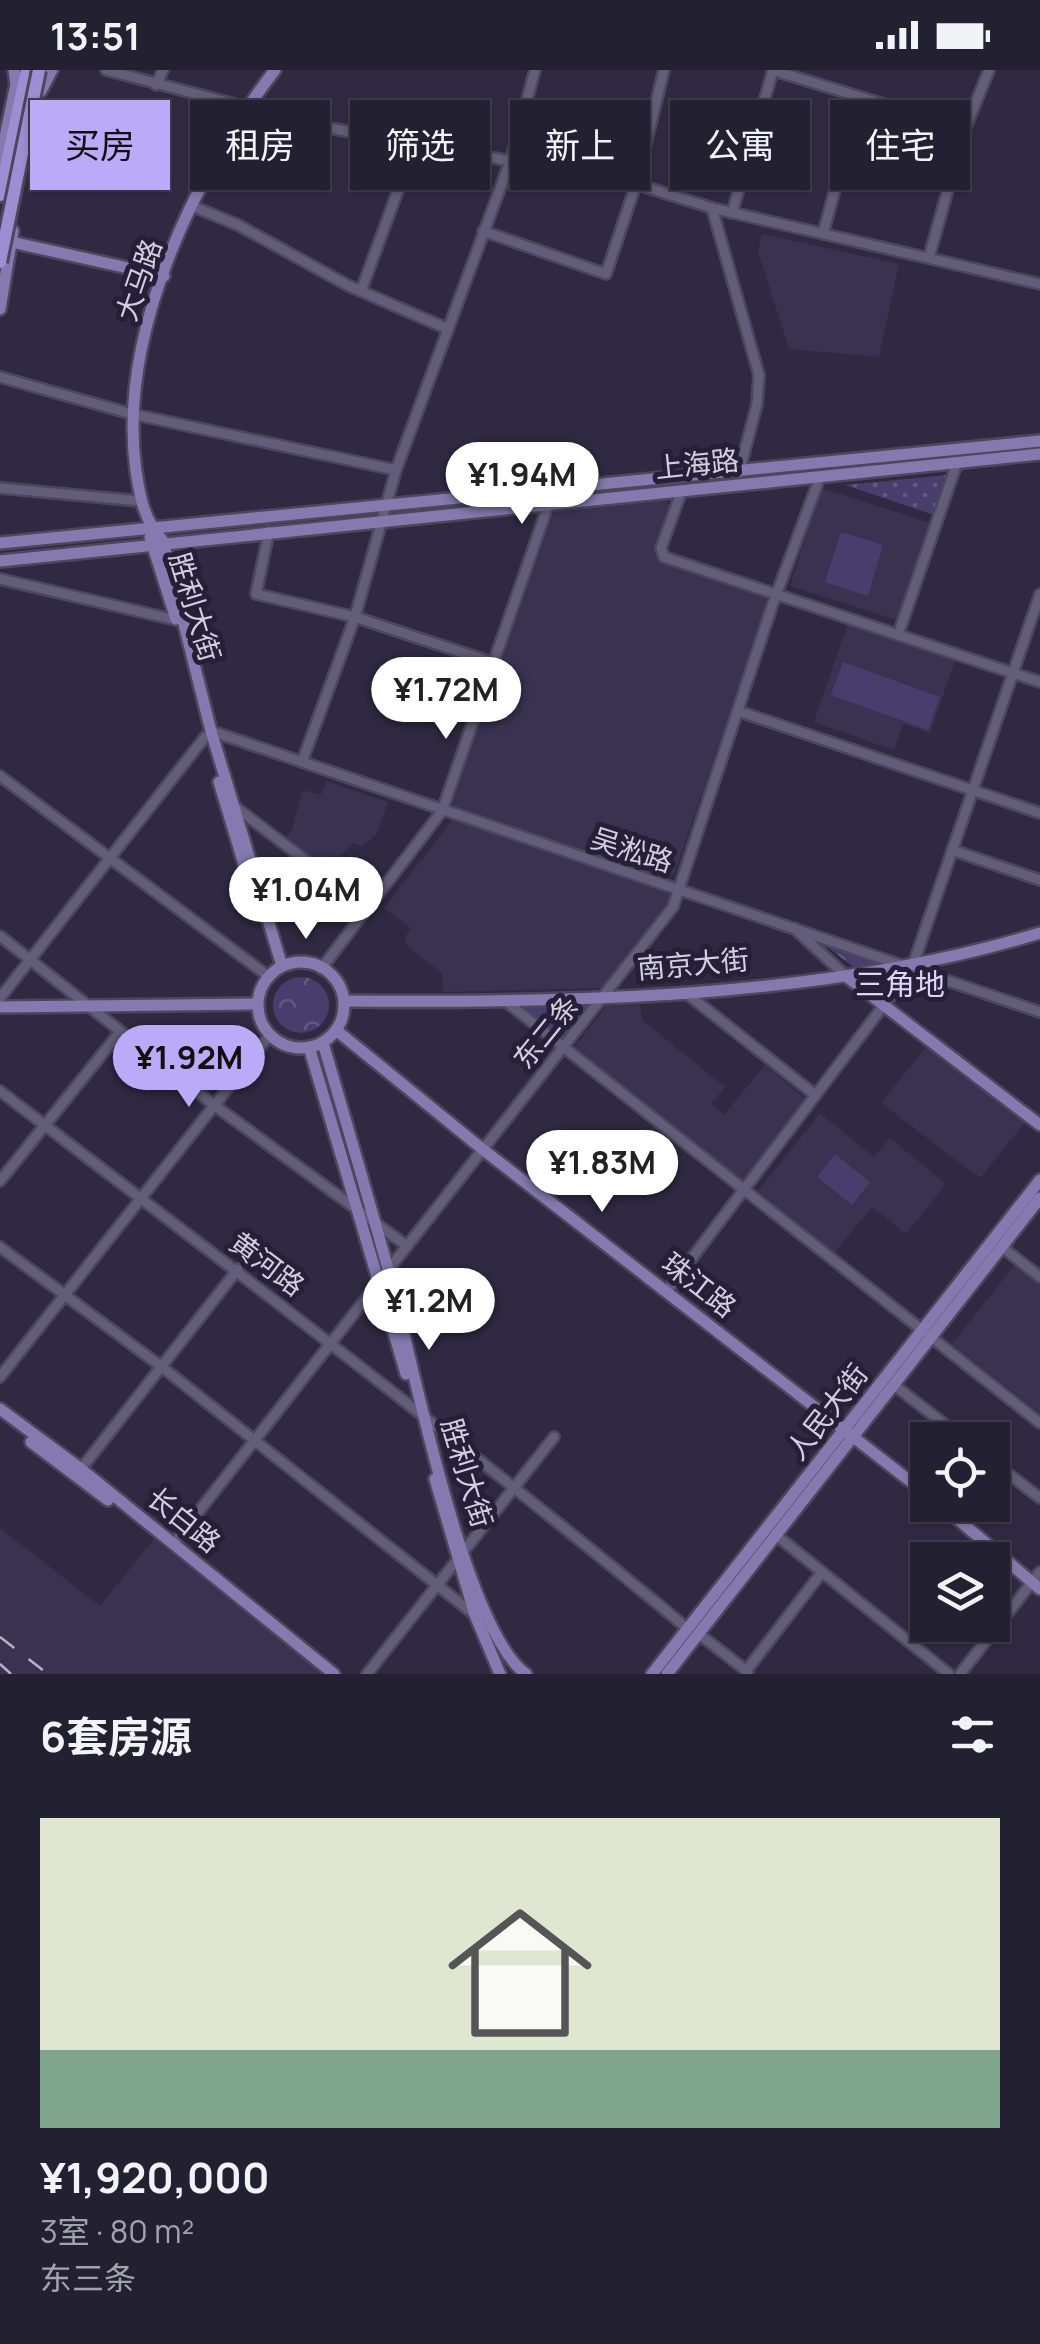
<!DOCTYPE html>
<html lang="zh">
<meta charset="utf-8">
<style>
:root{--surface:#232032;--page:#2b283a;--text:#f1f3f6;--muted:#a3a3ac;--line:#403e4d;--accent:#baaaf7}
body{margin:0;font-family:Manrope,"Noto Sans SC",sans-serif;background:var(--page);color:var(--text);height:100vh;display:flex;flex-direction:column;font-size:38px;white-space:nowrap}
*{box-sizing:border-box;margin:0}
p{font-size:32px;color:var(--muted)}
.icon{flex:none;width:55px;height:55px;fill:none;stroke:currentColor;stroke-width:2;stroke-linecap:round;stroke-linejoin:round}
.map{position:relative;height:1604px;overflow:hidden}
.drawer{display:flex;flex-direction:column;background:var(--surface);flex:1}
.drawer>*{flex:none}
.hud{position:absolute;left:30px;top:30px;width:980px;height:90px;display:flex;gap:20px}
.tools{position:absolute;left:910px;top:1352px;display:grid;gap:20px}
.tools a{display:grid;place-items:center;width:100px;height:100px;border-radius:0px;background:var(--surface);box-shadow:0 2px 8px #0004,0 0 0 2px var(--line);font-size:50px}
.price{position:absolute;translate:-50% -85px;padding:0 22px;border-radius:35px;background:#fff;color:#222;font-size:32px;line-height:65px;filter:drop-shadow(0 2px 5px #0008)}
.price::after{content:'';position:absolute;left:50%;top:60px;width:30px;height:22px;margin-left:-15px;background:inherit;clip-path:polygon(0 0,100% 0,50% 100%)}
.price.selected{background:var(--accent);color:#111}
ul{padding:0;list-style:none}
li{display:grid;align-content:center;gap:20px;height:530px;padding:0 40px}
li span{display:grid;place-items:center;height:310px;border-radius:0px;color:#555}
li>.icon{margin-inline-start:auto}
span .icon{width:180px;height:180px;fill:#fffc;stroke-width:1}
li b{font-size:42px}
h2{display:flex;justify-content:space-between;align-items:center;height:120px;padding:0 40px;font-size:42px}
.chip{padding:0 35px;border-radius:0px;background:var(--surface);box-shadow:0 2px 8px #0004,0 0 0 2px var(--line);font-size:35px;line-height:90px}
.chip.selected{background:var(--accent);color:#111}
.status{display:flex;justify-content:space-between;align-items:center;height:70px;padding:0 50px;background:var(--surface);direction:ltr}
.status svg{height:28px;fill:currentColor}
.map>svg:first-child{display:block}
.built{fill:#393351}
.grass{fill:url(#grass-dots)}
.park{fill:url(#park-crowns)}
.garden{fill:#483d6c}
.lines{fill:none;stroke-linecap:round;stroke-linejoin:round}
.minor-casing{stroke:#4b475c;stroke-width:14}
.major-casing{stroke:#4b475c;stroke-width:16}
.highway-casing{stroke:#4b475c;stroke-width:18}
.minor{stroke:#625d78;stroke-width:9}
.major{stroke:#857aaf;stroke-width:11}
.highway{stroke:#9c8ed3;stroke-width:12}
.rail{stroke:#b4b2c3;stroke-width:2.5;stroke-dasharray:18 18;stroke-linecap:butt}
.highway-bridge-casing{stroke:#4b475c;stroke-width:18;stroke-linecap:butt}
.highway-bridge{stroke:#9c8ed3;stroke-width:12}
.labels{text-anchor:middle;stroke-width:10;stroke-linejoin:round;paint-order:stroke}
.street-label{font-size:28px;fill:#d2d0e0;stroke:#252037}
.neighbourhood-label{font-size:30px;fill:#dbd6f5;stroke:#252037}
</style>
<div class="status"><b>13:51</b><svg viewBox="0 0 49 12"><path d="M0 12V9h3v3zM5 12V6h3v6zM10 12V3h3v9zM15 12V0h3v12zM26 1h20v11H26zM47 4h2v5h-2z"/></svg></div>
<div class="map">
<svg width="1040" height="1604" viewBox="0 0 1040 1604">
<defs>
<pattern id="grass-dots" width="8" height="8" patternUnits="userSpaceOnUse" patternTransform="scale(2.5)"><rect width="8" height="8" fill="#483d6c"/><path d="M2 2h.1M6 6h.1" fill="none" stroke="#625881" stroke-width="1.8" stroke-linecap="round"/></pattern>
<pattern id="park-crowns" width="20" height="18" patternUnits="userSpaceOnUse" patternTransform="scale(2.5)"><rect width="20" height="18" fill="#483d6c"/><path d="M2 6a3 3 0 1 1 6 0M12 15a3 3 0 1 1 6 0" fill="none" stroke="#625881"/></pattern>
</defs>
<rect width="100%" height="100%" fill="#2f2a42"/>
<!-- built -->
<g class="built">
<path d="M 762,164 L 899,194 L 879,287 L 789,279 L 758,181 Z"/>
<path d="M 821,418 L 931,453 L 900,551 L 790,516 Z"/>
<path d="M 665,429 L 670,436 L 657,473 L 659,484 L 763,523 L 767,533 L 675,803 L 665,810 L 455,740 L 452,733 L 553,444 L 558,438 Z"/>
<path d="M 848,553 L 955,591 L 930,663 L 903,654 L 894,680 L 814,652 Z"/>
<path d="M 326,711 L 388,732 L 376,765 L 362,776 L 353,773 L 326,801 L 283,769 L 291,762 L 303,720 L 321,725 Z"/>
<path d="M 453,749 L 677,823 L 602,918 L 443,922 L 442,903 L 406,875 L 405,867 L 411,858 L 384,838 Z"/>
<path d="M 640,935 L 642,950 L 725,1017 L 711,1034 L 724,1045 L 765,995 L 811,1033 L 746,1113 L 574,978 L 606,936 Z"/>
<path d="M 929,973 L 1026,1051 L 980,1108 L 881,1033 Z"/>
<path d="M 820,1043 L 874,1087 L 890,1068 L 946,1114 L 906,1164 L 872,1137 L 834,1183 L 758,1121 Z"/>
<path d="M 1016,1193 L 1040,1212 L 1040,1343 L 952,1274 Z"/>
<path d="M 0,1458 L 100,1536 L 154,1469 L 325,1604 L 0,1604 Z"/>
</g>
<!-- grass -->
<path class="grass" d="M 947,405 L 934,445 L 845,415 Z"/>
<!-- park -->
<g class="park">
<path d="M 813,866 L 908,897 L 860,902 Z"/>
<circle cx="301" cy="935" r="28"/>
<path d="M 592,932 L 563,969 L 520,936 Z"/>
</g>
<!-- garden -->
<g class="garden">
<path d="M 841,462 L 883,475 L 868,526 L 825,512 Z"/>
<path d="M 843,592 L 940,627 L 928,660 L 831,625 Z"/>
<path d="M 835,1084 L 870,1112 L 852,1135 L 817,1107 Z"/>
</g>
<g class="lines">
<!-- minor casing -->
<g class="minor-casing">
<g id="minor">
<path d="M 106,0 L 313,55 L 636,114 L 712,138 L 1040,214"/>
<path d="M 772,0 L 965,59"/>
<path d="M 156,15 L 163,0"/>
<path d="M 192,136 L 238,155 L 349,216 L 448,259"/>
<path d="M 712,138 L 759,305 L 757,334 L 739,403"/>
<path d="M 732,143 L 773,0"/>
<path d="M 483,161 L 606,204 L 636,114 L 664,0"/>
<path d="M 823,164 L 859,30"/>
<path d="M 929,187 L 965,59 L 989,0"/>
<path d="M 361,221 L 415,74"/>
<path d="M 0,307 L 132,344 L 396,400"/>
<path d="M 0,418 L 140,431"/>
<path d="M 682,420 L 661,478 L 664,487 L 1040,612"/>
<path d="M 269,461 L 256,524 L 355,547 L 494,593"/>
<path d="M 0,509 L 176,550"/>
<path d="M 898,565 L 957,393"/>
<path d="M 738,641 L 1040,743"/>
<path d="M 211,661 L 1040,942"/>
<path d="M 302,692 L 355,547 L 396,400 L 511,89 L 535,0"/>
<path d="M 0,706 L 268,906"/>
<path d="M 234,736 L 367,837"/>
<path d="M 952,780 L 1040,810"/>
<path d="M 794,858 L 847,907"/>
<path d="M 0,866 L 214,1035 L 407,1176"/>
<path d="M 321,899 L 442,741 L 549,433"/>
<path d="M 686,923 L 814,1024"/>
<path d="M 0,928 L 205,667"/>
<path d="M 504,930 L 1040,1353"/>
<path d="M 0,1021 C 232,1198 464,1373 688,1559"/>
<path d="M 0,1111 L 120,962"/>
<path d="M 0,1177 L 162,1297 L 475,1545"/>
<path d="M 1002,1177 L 1040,1207"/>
<path d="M 667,1221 L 912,898 L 1040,524"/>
<path d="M 0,1307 L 269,966"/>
<path d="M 894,1315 L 965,1370"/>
<path d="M 992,1391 L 1040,1428"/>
<path d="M 81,1399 L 238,1199"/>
<path d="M 776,1465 L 949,1604"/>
<path d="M 174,1473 L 673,837 L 772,536 L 820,407"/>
<path d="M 699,1564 L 748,1602"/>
<path d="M 746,1601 L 822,1502"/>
<path d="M 367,1604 L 554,1367"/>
<path d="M 960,1604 L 1040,1502"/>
</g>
</g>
<!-- major casing -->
<g class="major-casing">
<g id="major">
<path d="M 275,0 C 194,105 117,266 136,401 C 140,428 144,450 163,471 L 211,661 L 282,896"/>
<path d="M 41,21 L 52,0"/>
<path d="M 0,91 L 16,14 L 14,0"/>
<path d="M 7,171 L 164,206"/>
<path d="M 0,239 L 13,161"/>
<path d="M 150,467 L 176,549"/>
<path d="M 0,473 L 1040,371"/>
<path d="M 0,491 L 1040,384"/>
<path d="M 219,712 L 250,814"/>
<circle cx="301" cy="935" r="43"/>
<path d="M 847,907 L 1040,1055"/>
<path d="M 344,931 C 570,933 824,929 1040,863"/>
<path d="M 0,937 L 257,934"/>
<path d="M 336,960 L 481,1078 L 928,1425"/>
<path d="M 323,973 C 345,1048 367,1123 388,1199 C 411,1283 463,1558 526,1604"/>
<path d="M 309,977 L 406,1304"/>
<path d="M 0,1339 L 81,1399 L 334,1604"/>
<path d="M 31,1372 L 108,1430"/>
<path d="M 435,1409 L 475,1545 L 500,1604"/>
<path d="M 941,1435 L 1040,1519"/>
<path d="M 652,1604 L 1040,1110"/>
<path d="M 667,1604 L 1040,1128"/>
</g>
</g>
<!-- highway casing -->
<g class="highway-casing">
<path id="highway" d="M 0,125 L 27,0"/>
</g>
<!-- minor -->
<use href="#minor" class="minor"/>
<!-- major -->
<use href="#major" class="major"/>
<!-- highway -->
<use href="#highway" class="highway"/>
<!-- rail -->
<g class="rail">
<path d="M 0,1567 L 48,1604"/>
<path d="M 0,1594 L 11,1604"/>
</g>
<!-- highway-bridge casing -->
<g class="highway-bridge-casing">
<path id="highway-bridge" d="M 0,192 L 39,0"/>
</g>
<!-- highway-bridge -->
<use href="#highway-bridge" class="highway-bridge"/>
</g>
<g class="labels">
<!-- street labels -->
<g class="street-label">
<text transform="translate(139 210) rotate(-71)" y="10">大马路</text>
<text transform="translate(697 394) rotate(-6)" y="10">上海路</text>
<text transform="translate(195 537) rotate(73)" y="10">胜利大街</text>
<text transform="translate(632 780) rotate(18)" y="10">吴淞路</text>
<text transform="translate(693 894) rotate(-5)" y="10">南京大街</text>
<text transform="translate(546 962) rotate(-51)" y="10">东二条</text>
<text transform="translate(267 1194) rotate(37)" y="10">黄河路</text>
<text transform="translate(699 1215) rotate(38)" y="10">珠江路</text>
<text transform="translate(827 1342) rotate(-52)" y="10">人民大街</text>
<text transform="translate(467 1403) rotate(73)" y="10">胜利大街</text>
<text transform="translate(184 1450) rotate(39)" y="10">长白路</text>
</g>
<!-- neighbourhood labels -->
<g class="neighbourhood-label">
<text x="900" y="925">三角地</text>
</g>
</g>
</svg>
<div class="tools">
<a><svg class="icon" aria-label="locate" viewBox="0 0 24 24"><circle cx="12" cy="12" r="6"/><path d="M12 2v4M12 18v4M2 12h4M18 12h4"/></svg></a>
<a><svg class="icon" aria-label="layers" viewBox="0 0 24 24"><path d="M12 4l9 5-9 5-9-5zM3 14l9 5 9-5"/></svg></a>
</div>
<b class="price" style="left:522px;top:457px">¥1.94M</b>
<b class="price" style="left:446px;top:672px">¥1.72M</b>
<b class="price" style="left:306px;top:872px">¥1.04M</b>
<b class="price selected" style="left:189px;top:1040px">¥1.92M</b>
<b class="price" style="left:602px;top:1145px">¥1.83M</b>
<b class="price" style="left:429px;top:1283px">¥1.2M</b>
<div class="hud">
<a class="chip selected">买房</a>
<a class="chip">租房</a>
<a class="chip">筛选</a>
<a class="chip">新上</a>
<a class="chip">公寓</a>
<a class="chip">住宅</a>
</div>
</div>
<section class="drawer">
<h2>6套房源<svg class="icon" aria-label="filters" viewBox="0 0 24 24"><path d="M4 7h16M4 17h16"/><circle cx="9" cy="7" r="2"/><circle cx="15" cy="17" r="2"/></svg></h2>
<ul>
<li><span style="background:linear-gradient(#dfe7d0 75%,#7fa58c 0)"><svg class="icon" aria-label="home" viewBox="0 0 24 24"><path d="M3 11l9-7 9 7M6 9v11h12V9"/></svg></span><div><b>¥1,920,000</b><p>3室 · 80 m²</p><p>东三条</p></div></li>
</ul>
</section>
